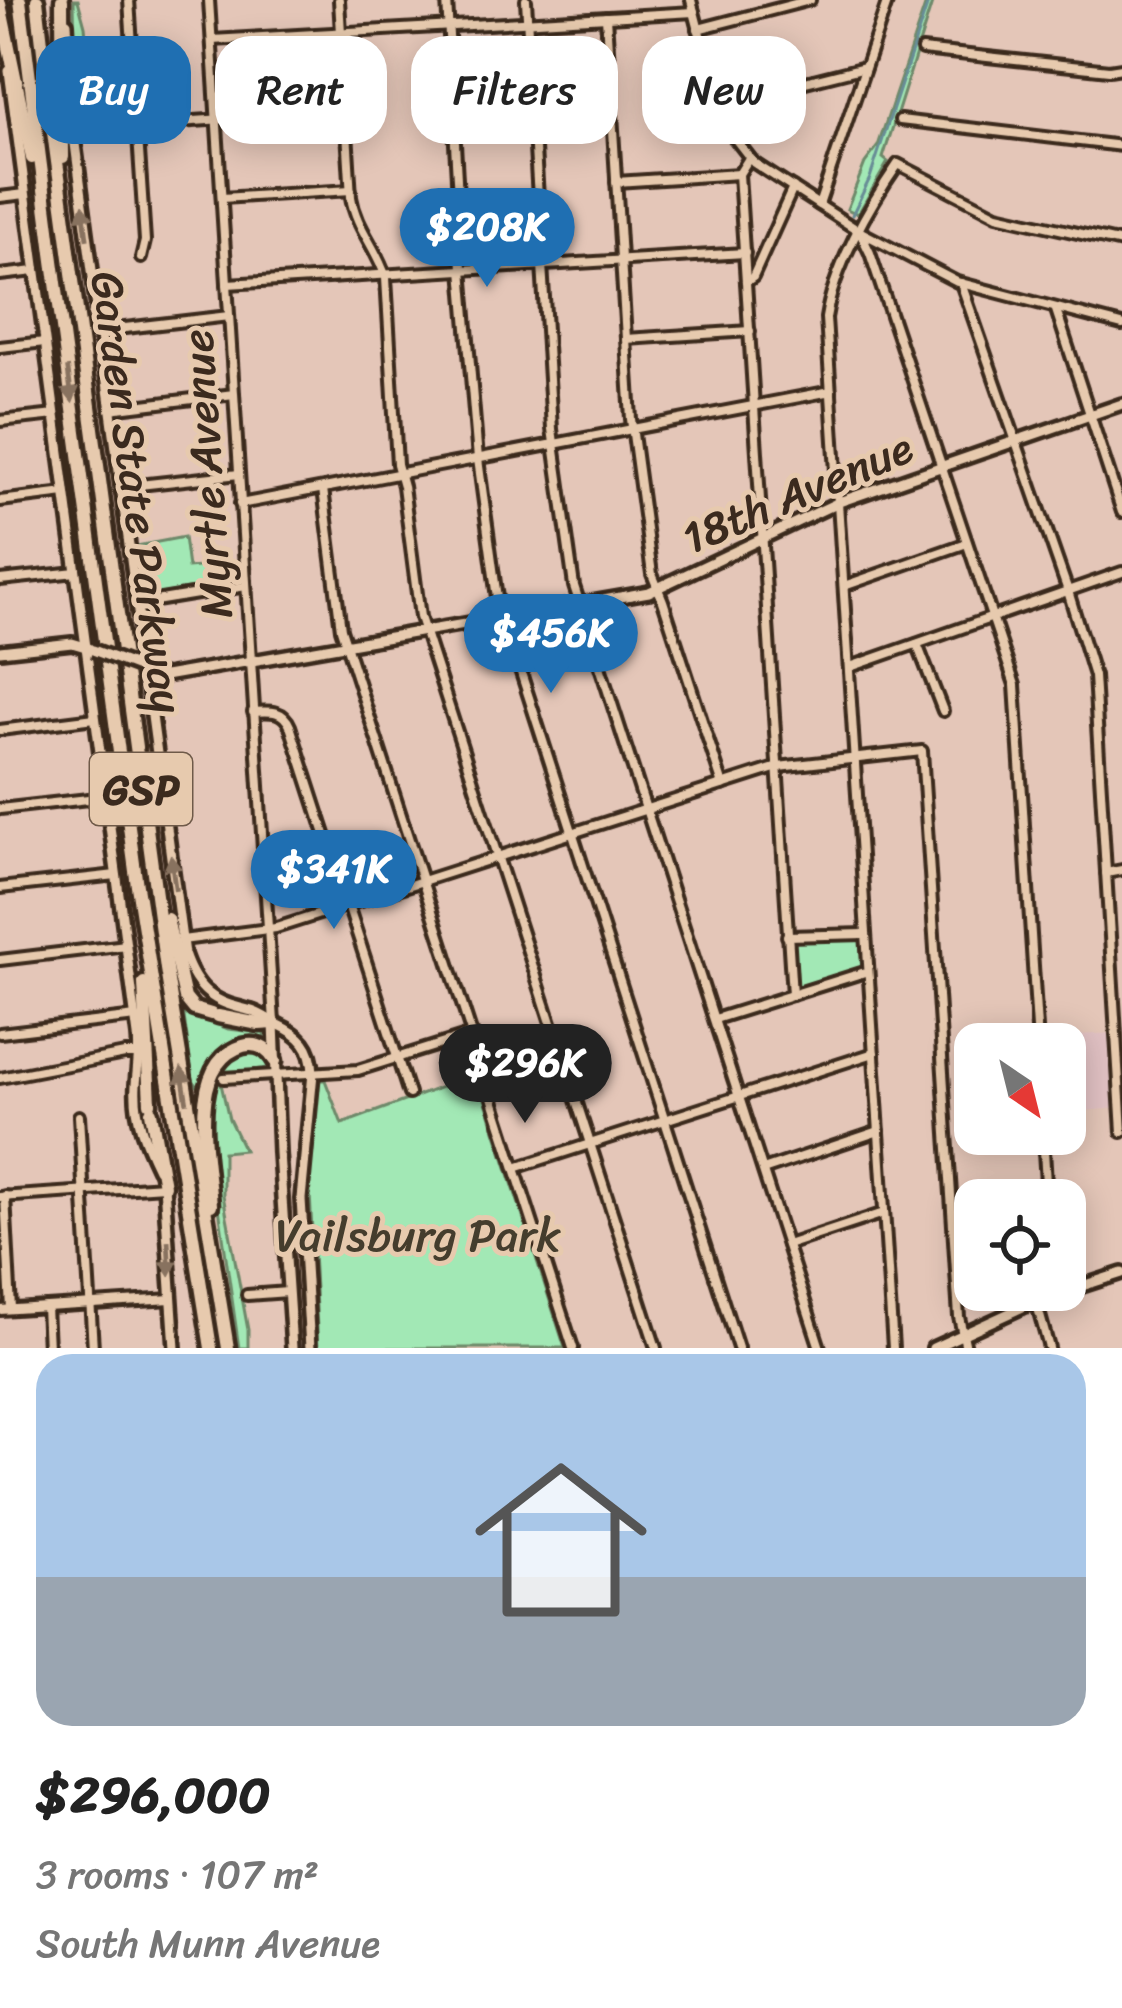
<!DOCTYPE html>
<meta charset="utf-8">
<style>
:root{--surface:#fff;--page:#f6f6f6;--text:#222;--muted:#767676;--line:#e0e0e0;--accent:#1f6fb2}
body{margin:0;font-family:Sriracha,sans-serif;background:var(--page);color:var(--text);height:100vh;display:flex;flex-direction:column;font-size:45px;white-space:nowrap}
*{box-sizing:border-box;margin:0}
p{font-size:39px;color:var(--muted)}
.icon{flex:none;width:66px;height:66px;fill:none;stroke:currentColor;stroke-width:2;stroke-linecap:round;stroke-linejoin:round}
.map{position:relative;height:1348px;overflow:hidden}
.drawer{display:flex;flex-direction:column;background:var(--surface);flex:1}
.drawer>*{flex:none}
.top-card{position:absolute;left:36px;top:36px;width:1050px;height:108px;display:flex;gap:24px}
.needle{width:78px;rotate:145deg}
.controls{position:absolute;left:954px;top:1023px;display:grid;gap:24px}
.controls a{display:grid;place-items:center;width:132px;height:132px;border-radius:24px;background:var(--surface);box-shadow:0 6px 30px #0003;font-size:60px}
.price{position:absolute;translate:-50% -102px;padding:0 27px;border-radius:42px;background:var(--accent);color:#fff;font-size:39px;line-height:78px;filter:drop-shadow(0 3px 6px #0008)}
.price::after{content:'';position:absolute;left:50%;top:72px;width:36px;height:27px;margin-left:-18px;background:inherit;clip-path:polygon(0 0,100% 0,50% 100%)}
.price.current{background:#222;color:#fff}
ul{padding:0;list-style:none}
li{display:grid;align-content:center;gap:24px;height:636px;padding:0 36px}
li+li{border-top:3px solid var(--line)}
li span{display:grid;place-items:center;height:372px;border-radius:36px;color:#555}
li>.icon{margin-inline-start:auto}
span .icon{width:216px;height:216px;fill:#fffc;stroke-width:1}
li b{font-size:51px}
.tag{padding:0 42px;border-radius:36px;background:var(--surface);box-shadow:0 6px 30px #0003;font-size:42px;line-height:108px}
.tag.current{background:var(--accent);color:#fff}
.map>svg:first-child{display:block}
.built{fill:#e1c1c3}
.green{fill:#a2e8b5;stroke:#6e896a;stroke-width:3}
.lines{fill:none;stroke-linecap:round;stroke-linejoin:round}
.stream{stroke:#688d96;stroke-width:3}
.minor-casing{stroke:#3b2a1e;stroke-width:16}
.major-casing{stroke:#3b2a1e;stroke-width:18}
.highway-casing{stroke:#3b2a1e;stroke-width:21}
.minor{stroke:#e7caae;stroke-width:8}
.major{stroke:#e7caae;stroke-width:9}
.highway{stroke:#e7caae;stroke-width:12}
.major-bridge-casing{stroke:#3b2a1e;stroke-width:18;stroke-linecap:butt}
.major-bridge{stroke:#e7caae;stroke-width:9}
.oneway{fill:#88725f}
.labels{text-anchor:middle;stroke-width:10;stroke-linejoin:round;paint-order:stroke}
.shield{fill:#e7caae;stroke:#6f5a49;stroke-width:3}
.shield-label{font-size:42px;font-weight:bold;fill:#3b2a1e}
.street-label{font-size:45px;fill:#3b2a1e;stroke:#e7caae}
.park-label{font-size:45px;fill:#453d2d;stroke:#e7caae}
</style>
<div class="map">
<svg width="1122" height="1348" viewBox="0 0 1122 1348">
<rect width="100%" height="100%" fill="#e4c6b8"/>
<filter id="ink" filterUnits="userSpaceOnUse"><feTurbulence type="fractalNoise" baseFrequency=".00833" numOctaves="2"/><feDisplacementMap in="SourceGraphic" scale="24" xChannelSelector="R" yChannelSelector="G"/><feConvolveMatrix kernelMatrix="1 2 1 2 8 2 1 2 1" color-interpolation-filters="sRGB"/></filter>
<g filter="url(#ink)">
<!-- built -->
<path class="built" d="M 1115,1033 L 1119,1108 L 1082,1111 L 1081,1128 L 1065,1128 L 1065,1044 L 1039,1044 L 1039,1037 Z"/>
<!-- green -->
<g class="green">
<path d="M 74,0 L 78,0 L 85,26 L 94,118 L 76,119 Z"/>
<path d="M 927,0 L 933,0 L 883,158 L 888,162 L 858,214 L 847,209 L 865,163 L 878,146 Z"/>
<path d="M 184,537 L 188,568 L 235,564 L 237,580 L 144,597 L 137,546 Z"/>
<path d="M 865,937 L 867,970 L 794,992 L 791,941 Z"/>
<path d="M 183,1010 L 228,1029 L 264,1033 L 268,1068 L 219,1075 L 229,1119 L 244,1150 L 223,1152 L 223,1195 L 248,1330 L 248,1348 L 239,1348 L 209,1138 L 209,1102 L 193,1080 Z"/>
<path d="M 477,1074 L 565,1348 L 318,1348 L 309,1173 L 318,1080 L 325,1080 L 342,1124 Z"/>
</g>
<g class="lines">
<!-- stream -->
<path class="stream" d="M 852,215 L 870,178 L 929,0"/>
<!-- minor casing -->
<g class="minor-casing">
<g id="minor">
<path d="M 129,0 L 145,241 L 141,258"/>
<path d="M 209,0 L 274,1022"/>
<path d="M 339,0 L 351,197 C 356,228 377,248 386,278 L 397,464 L 403,486 L 420,617 L 656,1348"/>
<path d="M 447,0 L 462,269 L 478,459 L 497,598 L 738,1348"/>
<path d="M 526,0 L 552,429 L 574,586 L 820,1348"/>
<path d="M 691,0 L 723,123 L 754,163 L 859,231 L 957,282 L 1122,325"/>
<path d="M 606,17 L 631,419 L 652,574 L 663,601 L 723,785"/>
<path d="M 698,29 L 810,0"/>
<path d="M 212,40 L 694,12"/>
<path d="M 922,50 L 1109,70 L 1122,68"/>
<path d="M 718,104 L 865,67"/>
<path d="M 900,120 L 1122,146"/>
<path d="M 73,129 L 346,111"/>
<path d="M 749,158 L 739,174 L 792,995"/>
<path d="M 616,182 L 739,174"/>
<path d="M 0,197 L 25,194"/>
<path d="M 222,198 L 351,190"/>
<path d="M 819,205 L 888,0"/>
<path d="M 860,232 L 870,253 L 1015,685 L 1038,1044"/>
<path d="M 0,275 L 35,271"/>
<path d="M 746,282 L 753,277 L 793,188"/>
<path d="M 961,283 L 1068,591 L 1094,676 L 1122,1132"/>
<path d="M 227,284 L 745,253"/>
<path d="M 1056,310 L 1122,512"/>
<path d="M 99,331 L 229,316"/>
<path d="M 626,339 L 750,331"/>
<path d="M 0,347 L 45,342"/>
<path d="M 110,409 L 234,394"/>
<path d="M 0,421 L 55,415"/>
<path d="M 121,487 L 239,474"/>
<path d="M 323,489 L 341,629 L 573,1348"/>
<path d="M 0,501 L 65,493"/>
<path d="M 240,504 L 831,391"/>
<path d="M 0,580 L 76,572"/>
<path d="M 844,586 L 967,543"/>
<path d="M 137,604 L 246,586"/>
<path d="M 917,644 L 943,711"/>
<path d="M 850,667 L 1122,572"/>
<path d="M 253,712 C 270,711 283,709 290,726 L 409,1094"/>
<path d="M 0,730 L 95,718"/>
<path d="M 0,809 L 106,797"/>
<path d="M 1106,873 L 1122,870"/>
<path d="M 0,888 L 116,875"/>
<path d="M 787,936 L 865,934"/>
<path d="M 182,940 L 276,928 L 778,767 L 922,751 L 959,1317 L 966,1348"/>
<path d="M 0,960 L 126,945"/>
<path d="M 715,1019 L 868,971"/>
<path d="M 0,1033 L 136,1017"/>
<path d="M 0,1078 L 125,1054 L 139,1054"/>
<path d="M 224,1078 L 358,1070 L 473,1034"/>
<path d="M 79,1116 L 93,1348"/>
<path d="M 1043,1134 L 1047,1200"/>
<path d="M 515,1168 L 874,1053"/>
<path d="M 763,1170 L 879,1131"/>
<path d="M 5,1196 L 11,1309"/>
<path d="M 0,1197 L 164,1186"/>
<path d="M 787,1245 L 884,1213"/>
<path d="M 247,1295 L 288,1292"/>
<path d="M 1036,1301 L 1049,1348"/>
<path d="M 46,1307 L 48,1348"/>
<path d="M 0,1310 L 171,1299"/>
<path d="M 893,1348 L 826,318 C 834,267 869,206 898,164 L 997,215 L 1122,243"/>
</g>
</g>
<!-- major casing -->
<g class="major-casing">
<g id="major">
<path d="M 67,23 L 73,129 L 184,954 C 189,969 196,984 209,994 C 221,1004 237,1007 252,1011 C 262,1014 268,1020 277,1024 C 301,1035 312,1046 313,1073 L 301,1199 L 310,1348"/>
<path d="M 9,71 L 138,1036 C 140,1053 137,1069 136,1085 C 134,1117 145,1142 158,1169"/>
<path d="M 0,651 L 72,643 L 89,648"/>
<path d="M 143,669 L 165,676 L 649,592 L 839,502 L 1122,404"/>
<path d="M 274,1023 L 279,1153 L 292,1348"/>
<path d="M 164,1185 L 175,1348"/>
<path d="M 933,1348 L 1036,1301 L 1122,1273"/>
</g>
</g>
<!-- highway casing -->
<g class="highway-casing">
<g id="highway">
<path d="M 20,0 L 52,253 L 137,886 L 211,1348"/>
<path d="M 37,0 L 48,95 L 166,969 L 228,1348"/>
<path d="M 62,0 L 63,157"/>
<path d="M 0,4 L 32,158"/>
<path d="M 167,919 L 185,998 L 194,1009 L 211,1014"/>
<path d="M 144,983 L 150,1103"/>
<path d="M 218,1016 L 259,1024 L 274,1023"/>
<path d="M 151,1112 L 164,1186"/>
<path d="M 211,1205 C 208,1160 185,1063 243,1046 C 258,1042 268,1049 275,1061"/>
</g>
</g>
<!-- minor -->
<use href="#minor" class="minor"/>
<!-- major -->
<use href="#major" class="major"/>
<!-- highway -->
<use href="#highway" class="highway"/>
<!-- major-bridge casing -->
<g class="major-bridge-casing">
<path id="major-bridge" d="M 93,650 L 138,667"/>
</g>
<!-- major-bridge -->
<use href="#major-bridge" class="major-bridge"/>
</g>
<!-- one-way arrows -->
<defs><path id="oneway-solid" d="M-6-.8H1V-3.2L6.5 0L1 3.2V.8H-6Z" transform="scale(3)"/></defs>
<g class="oneway">
<use href="#oneway-solid" transform="translate(85 222) rotate(-97)"/>
<use href="#oneway-solid" transform="translate(70 385) rotate(82)"/>
<use href="#oneway-solid" transform="translate(173 873) rotate(-98)"/>
<use href="#oneway-solid" transform="translate(184 1085) rotate(-99)"/>
<use href="#oneway-solid" transform="translate(169 1258) rotate(87)"/>
</g>
</g>
<g class="labels">
<!-- shield labels -->
<rect class="shield" x="90" y="753" width="102" height="72" rx="9"/>
<g class="shield-label">
<text x="141" y="804">GSP</text>
</g>
<!-- street labels -->
<g class="street-label">
<text transform="translate(206 474) rotate(-94)" y="16">Myrtle Avenue</text>
<text transform="translate(138 492) rotate(82)" y="16">Garden State Parkway</text>
<text transform="translate(797 492) rotate(-23)" y="16">18th Avenue</text>
</g>
<!-- park labels -->
<g class="park-label">
<text x="418" y="1251">Vailsburg Park</text>
</g>
</g>
</svg>
<div class="controls">
<a><svg class="needle" viewBox="-14 -14 28 28"><path d="M0-13l5 13h-10z" fill="#e53935"/><path d="M0 13l5-13h-10z" fill="#767676"/></svg></a>
<a><svg class="icon" aria-label="locate" viewBox="0 0 24 24"><circle cx="12" cy="12" r="6"/><path d="M12 2v4M12 18v4M2 12h4M18 12h4"/></svg></a>
</div>
<b class="price" style="left:487px;top:290px">$208K</b>
<b class="price" style="left:551px;top:696px">$456K</b>
<b class="price" style="left:334px;top:932px">$341K</b>
<b class="price current" style="left:525px;top:1126px">$296K</b>
<div class="top-card">
<a class="tag current">Buy</a>
<a class="tag">Rent</a>
<a class="tag">Filters</a>
<a class="tag">New</a>
</div>
</div>
<section class="drawer">
<ul>
<li><span style="background:linear-gradient(#a9c7e8 60%,#9aa5b1 0)"><svg class="icon" aria-label="home" viewBox="0 0 24 24"><path d="M3 11l9-7 9 7M6 9v11h12V9"/></svg></span><div><b>$296,000</b><p>3 rooms · 107 m²</p><p>South Munn Avenue</p></div></li>
</ul>
</section>
